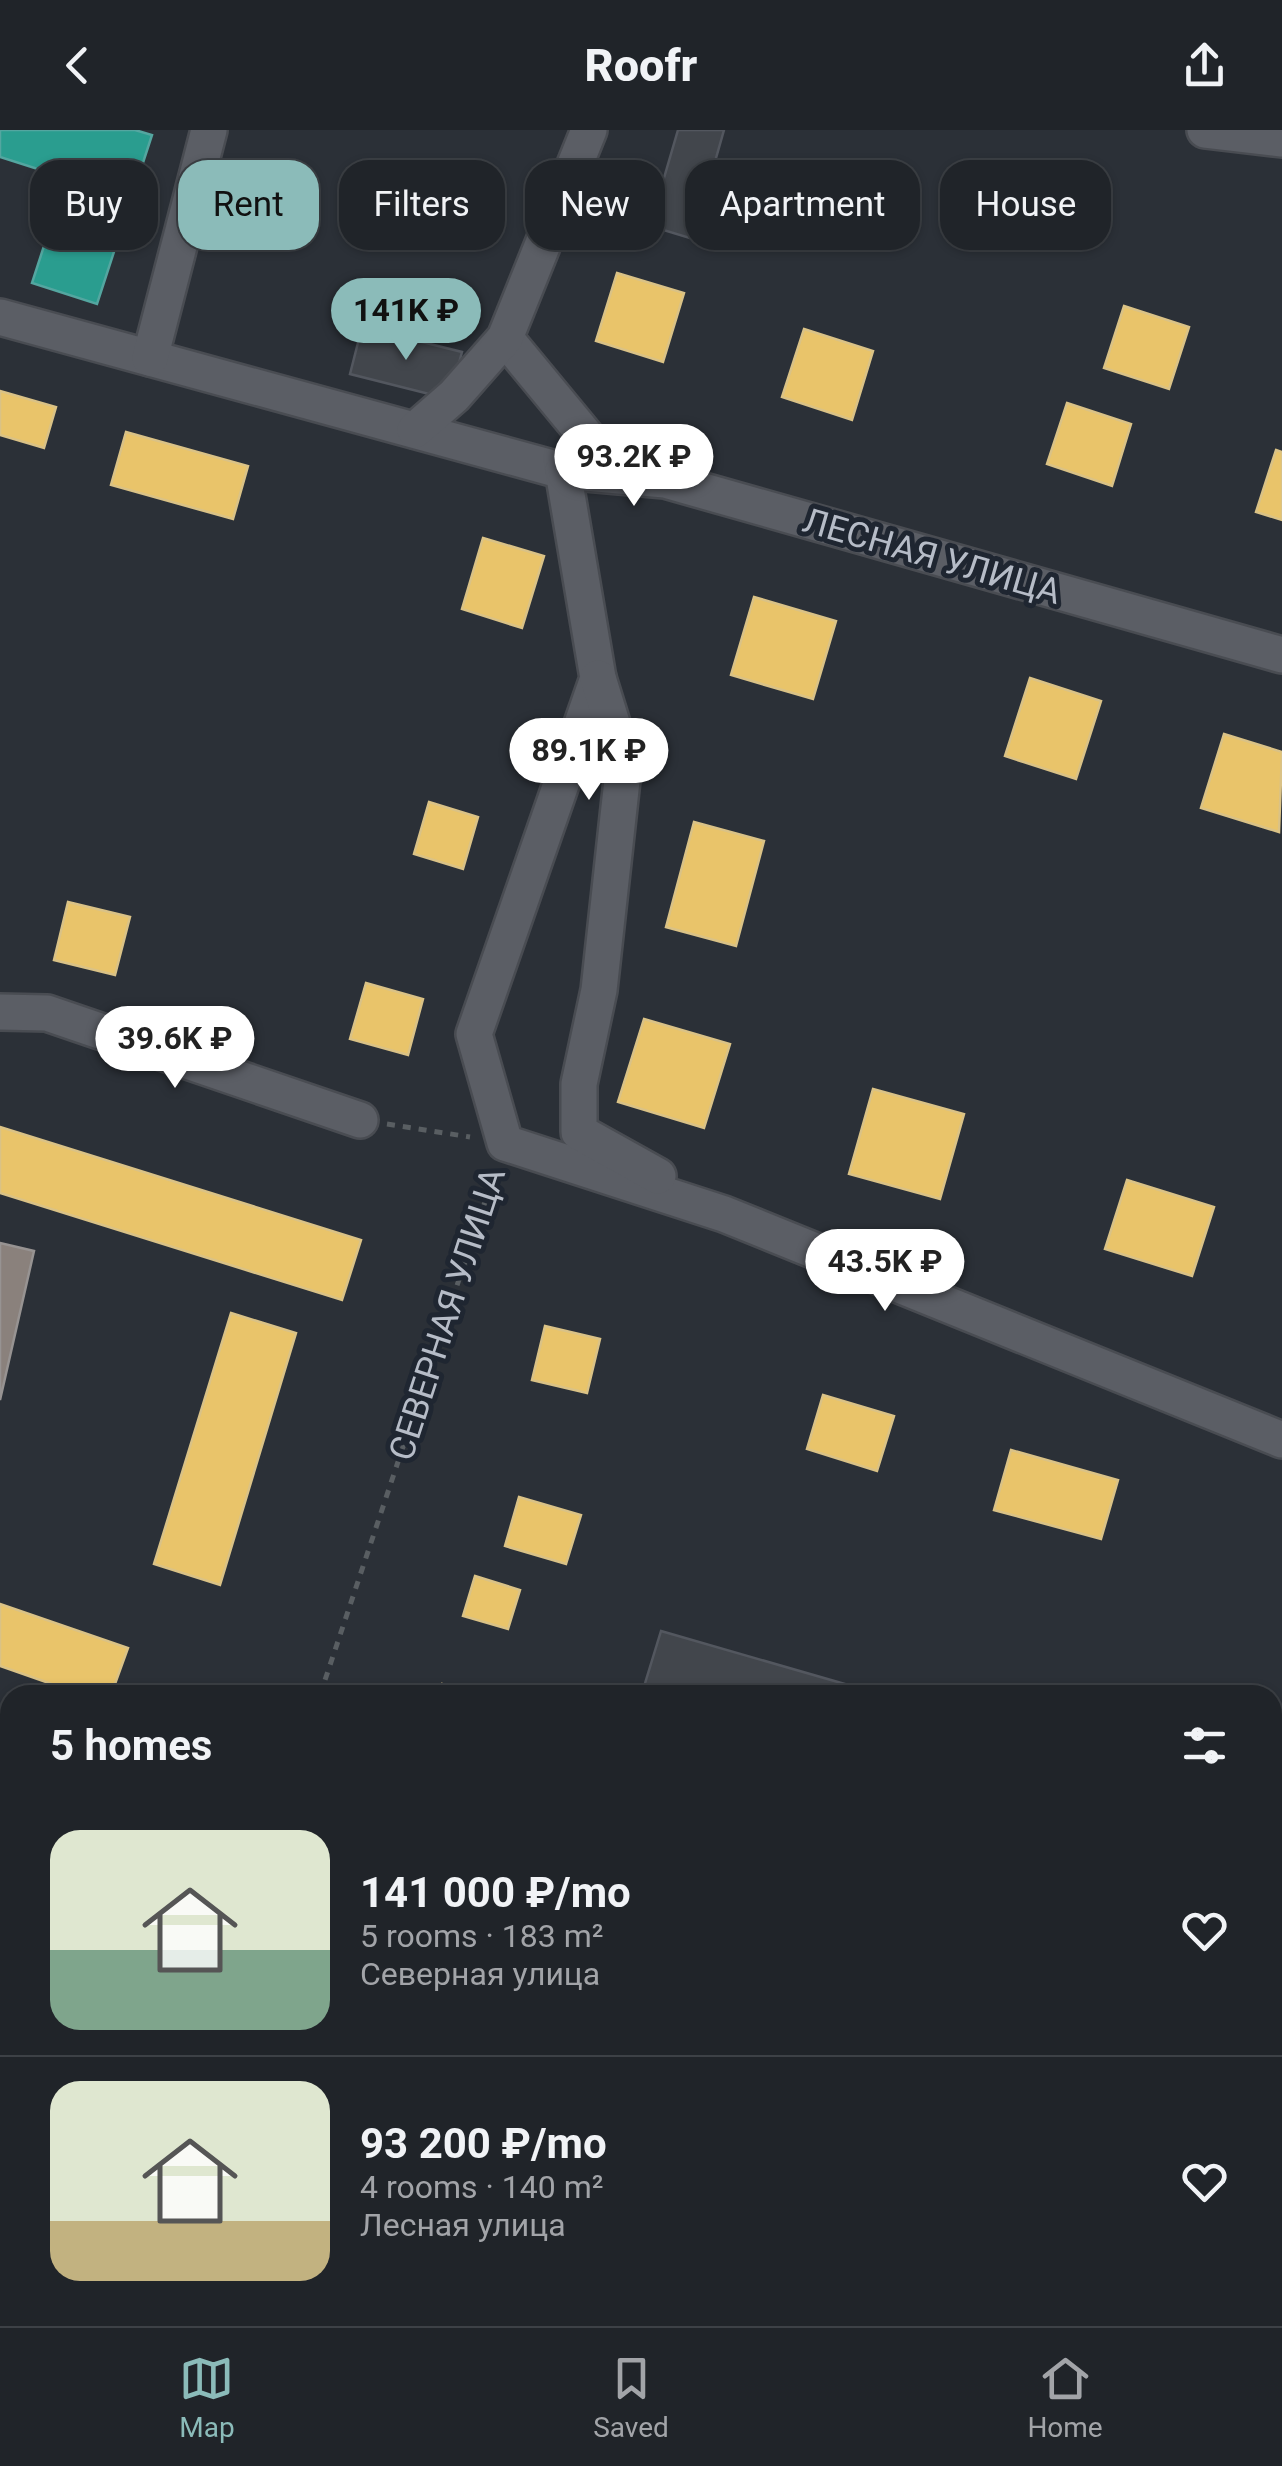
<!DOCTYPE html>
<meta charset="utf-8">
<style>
:root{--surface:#202429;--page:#2d3035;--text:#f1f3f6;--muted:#a2a4a8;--line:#3d4146;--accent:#8bbbb9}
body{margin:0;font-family:Roboto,sans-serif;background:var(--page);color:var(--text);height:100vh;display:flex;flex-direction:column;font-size:38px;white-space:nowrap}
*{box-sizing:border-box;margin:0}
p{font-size:32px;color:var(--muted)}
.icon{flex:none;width:55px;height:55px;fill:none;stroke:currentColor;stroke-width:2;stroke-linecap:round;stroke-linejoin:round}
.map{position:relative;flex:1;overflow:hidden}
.drawer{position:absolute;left:0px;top:1555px;width:1282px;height:642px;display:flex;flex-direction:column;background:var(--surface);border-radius:30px 30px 0 0;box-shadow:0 2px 8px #0004,0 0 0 2px var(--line)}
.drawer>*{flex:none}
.guide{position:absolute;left:30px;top:30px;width:1222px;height:90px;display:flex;gap:20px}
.price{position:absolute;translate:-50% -85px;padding:0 22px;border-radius:35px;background:#fff;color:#222;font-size:32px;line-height:65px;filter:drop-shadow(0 2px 5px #0008)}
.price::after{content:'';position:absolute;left:50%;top:60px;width:30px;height:22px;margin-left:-15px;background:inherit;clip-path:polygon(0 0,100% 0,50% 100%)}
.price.on{background:var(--accent);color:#111}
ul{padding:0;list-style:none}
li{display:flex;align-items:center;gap:30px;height:250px;padding:0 50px}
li+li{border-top:2px solid var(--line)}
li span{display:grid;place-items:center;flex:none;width:280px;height:200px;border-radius:30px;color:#555}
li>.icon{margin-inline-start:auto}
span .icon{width:120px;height:120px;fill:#fffc;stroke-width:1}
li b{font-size:42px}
h2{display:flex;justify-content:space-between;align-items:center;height:120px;padding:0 50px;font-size:42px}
.pill{padding:0 35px;border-radius:30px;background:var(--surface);box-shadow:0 2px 8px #0004,0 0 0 2px var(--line);font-size:35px;line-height:90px}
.pill.on{background:var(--accent);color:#111}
header{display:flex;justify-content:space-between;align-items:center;height:130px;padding:0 50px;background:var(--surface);font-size:45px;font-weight:800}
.tab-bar{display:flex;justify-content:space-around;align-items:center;height:140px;border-top:2px solid var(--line);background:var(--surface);font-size:28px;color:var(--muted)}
.tab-bar a{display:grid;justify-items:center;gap:5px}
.tab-bar .on{color:var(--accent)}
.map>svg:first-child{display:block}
.homes{fill:#e9c46a;stroke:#dac286;stroke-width:2.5}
.schools{fill:#2a9d8f;stroke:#54a6a0;stroke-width:2.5}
.industry{fill:#8a817c;stroke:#979392;stroke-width:2.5}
.building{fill:#42464c;stroke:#53575f;stroke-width:2.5}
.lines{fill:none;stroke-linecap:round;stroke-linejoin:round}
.minor-casing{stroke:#494c52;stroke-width:40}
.path{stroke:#595e62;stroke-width:5;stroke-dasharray:8 8;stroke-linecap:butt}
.minor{stroke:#5b5e65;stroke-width:35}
.rail{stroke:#595d62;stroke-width:8;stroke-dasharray:10 10;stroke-linecap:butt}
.labels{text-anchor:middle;stroke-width:10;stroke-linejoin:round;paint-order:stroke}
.street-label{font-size:35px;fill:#b6bcc7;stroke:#1f2631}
</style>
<header><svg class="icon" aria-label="back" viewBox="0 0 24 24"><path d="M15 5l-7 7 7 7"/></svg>Roofr<svg class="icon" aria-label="share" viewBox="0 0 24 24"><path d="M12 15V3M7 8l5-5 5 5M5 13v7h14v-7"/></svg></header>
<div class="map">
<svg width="1282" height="2196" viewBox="0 0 1282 2196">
<rect width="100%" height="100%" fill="#2b3037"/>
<!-- homes -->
<g class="homes">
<path d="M 617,143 L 684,163 L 663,232 L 596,211 Z"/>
<path d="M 1124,176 L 1189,197 L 1169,259 L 1104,238 Z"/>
<path d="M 804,199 L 873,221 L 852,290 L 782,267 Z"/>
<path d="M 0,261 L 56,277 L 44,318 L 0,305 Z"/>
<path d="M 1067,273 L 1131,294 L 1112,356 L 1047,334 Z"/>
<path d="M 126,302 L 248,336 L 233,389 L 111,355 Z"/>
<path d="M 1276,320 L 1282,322 L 1282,390 L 1256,382 Z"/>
<path d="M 483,408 L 544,426 L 522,498 L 462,479 Z"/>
<path d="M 754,467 L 836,491 L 813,569 L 731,545 Z"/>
<path d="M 1030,548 L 1101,571 L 1076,649 L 1005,626 Z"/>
<path d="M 1224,604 L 1282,622 L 1279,702 L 1201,678 Z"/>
<path d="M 429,672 L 478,687 L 463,739 L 414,724 Z"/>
<path d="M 694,692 L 764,711 L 736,816 L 666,797 Z"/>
<path d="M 68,772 L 130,787 L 115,845 L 54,830 Z"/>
<path d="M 366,853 L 423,869 L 408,925 L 350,909 Z"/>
<path d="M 644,889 L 730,914 L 704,998 L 618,972 Z"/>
<path d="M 873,959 L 964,984 L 940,1069 L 849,1044 Z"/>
<path d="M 0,997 L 361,1110 L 342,1170 L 0,1063 Z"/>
<path d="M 1127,1050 L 1214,1077 L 1192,1146 L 1105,1119 Z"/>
<path d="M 231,1183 L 296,1203 L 220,1455 L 154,1434 Z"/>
<path d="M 545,1196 L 600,1209 L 587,1263 L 532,1250 Z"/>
<path d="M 823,1265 L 894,1286 L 877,1341 L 807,1319 Z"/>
<path d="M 1011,1320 L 1118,1350 L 1101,1409 L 994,1380 Z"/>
<path d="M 519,1367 L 581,1385 L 566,1434 L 505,1416 Z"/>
<path d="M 475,1446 L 520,1460 L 508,1499 L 463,1486 Z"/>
<path d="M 0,1474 L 128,1518 L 111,1565 L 83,1565 L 0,1536 Z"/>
<path d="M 442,1554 L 478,1565 L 438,1565 Z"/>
<path d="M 1272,1878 L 1282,1881 L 1282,1910 L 1272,1944 Z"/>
</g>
<!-- schools -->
<path class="schools" d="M 0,0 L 135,0 L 152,5 L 97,174 L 32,153 L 66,48 L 0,27 Z"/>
<!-- industry -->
<g class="industry">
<path d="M 0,1113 L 34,1121 L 0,1270 Z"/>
<path d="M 637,2188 L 708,2188 L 719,2196 L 630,2196 Z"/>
<path d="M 851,2188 L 969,2188 L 992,2196 L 848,2196 Z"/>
</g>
<!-- building -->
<g class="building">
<path d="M 678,0 L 724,0 L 693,109 L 650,96 Z"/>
<path d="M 362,197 L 462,222 L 449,269 L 350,244 Z"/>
<path d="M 661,1501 L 883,1565 L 660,1565 L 643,1560 Z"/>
<path d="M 229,2188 L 297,2188 L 290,2196 L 239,2196 Z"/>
<path d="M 387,2188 L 455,2188 L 468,2196 L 382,2196 Z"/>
</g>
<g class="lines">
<!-- minor casing -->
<g class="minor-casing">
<g id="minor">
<path d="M 1205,0 L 1282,9"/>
<path d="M 0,187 L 563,341 L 665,350 L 1282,525"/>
<path d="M 505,208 L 618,345"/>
<path d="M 150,228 L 209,0"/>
<path d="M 415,300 L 454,266 L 505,208 L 589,0"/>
<path d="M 563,341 L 598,548 L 474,904 L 505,1013 L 724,1084 L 1282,1310"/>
<path d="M 598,548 L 624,632 L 599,860 L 579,954 L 579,1002 L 658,1046"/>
<path d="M 0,882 L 47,883 L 360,990"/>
<path d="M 0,1758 L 10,1762"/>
<path d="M 1272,2081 L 1282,2054"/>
</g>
</g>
<!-- path -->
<g class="path">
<path d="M 387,994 L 470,1007"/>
<path d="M 320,1565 L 495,1042"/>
<path d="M 0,1583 L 10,1586"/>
<path d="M 1124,2188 L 1144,2196"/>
</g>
<!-- minor -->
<use href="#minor" class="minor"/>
<!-- rail -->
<g class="rail">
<path d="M 0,2144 L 10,2152"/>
<path d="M 52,2188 L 62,2196"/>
</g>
</g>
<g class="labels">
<!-- street labels -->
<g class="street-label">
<text transform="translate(932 426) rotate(16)" y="12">ЛЕСНАЯ УЛИЦА</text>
<text transform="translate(447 1184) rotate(-72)" y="12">СЕВЕРНАЯ УЛИЦА</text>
</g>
</g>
</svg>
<b class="price on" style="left:406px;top:233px">141K ₽</b>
<b class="price" style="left:634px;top:379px">93.2K ₽</b>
<b class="price" style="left:589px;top:673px">89.1K ₽</b>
<b class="price" style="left:175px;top:961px">39.6K ₽</b>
<b class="price" style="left:885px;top:1184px">43.5K ₽</b>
<div class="guide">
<a class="pill">Buy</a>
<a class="pill on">Rent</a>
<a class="pill">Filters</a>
<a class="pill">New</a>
<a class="pill">Apartment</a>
<a class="pill">House</a>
</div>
<section class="drawer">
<h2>5 homes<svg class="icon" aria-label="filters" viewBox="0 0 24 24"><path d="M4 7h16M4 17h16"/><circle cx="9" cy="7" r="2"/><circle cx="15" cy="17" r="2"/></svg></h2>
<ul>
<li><span style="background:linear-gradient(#dfe7d0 60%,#7fa58c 0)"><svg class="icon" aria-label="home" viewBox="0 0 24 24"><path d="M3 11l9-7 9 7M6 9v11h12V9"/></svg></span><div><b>141 000 ₽/mo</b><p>5 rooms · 183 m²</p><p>Северная улица</p></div><svg class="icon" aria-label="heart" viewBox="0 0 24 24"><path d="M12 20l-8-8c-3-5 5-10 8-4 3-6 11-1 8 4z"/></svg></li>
<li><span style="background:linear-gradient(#dfe7d0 70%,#c2b280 0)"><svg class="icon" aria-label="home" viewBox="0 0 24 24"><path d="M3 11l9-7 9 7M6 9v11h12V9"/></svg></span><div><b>93 200 ₽/mo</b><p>4 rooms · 140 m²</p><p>Лесная улица</p></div><svg class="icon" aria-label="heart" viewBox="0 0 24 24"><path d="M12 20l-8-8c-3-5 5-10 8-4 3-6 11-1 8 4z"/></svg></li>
</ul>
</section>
</div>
<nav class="tab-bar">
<a class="on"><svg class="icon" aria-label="map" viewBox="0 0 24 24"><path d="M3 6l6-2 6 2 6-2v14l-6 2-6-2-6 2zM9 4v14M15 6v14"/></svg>Map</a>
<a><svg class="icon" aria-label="saved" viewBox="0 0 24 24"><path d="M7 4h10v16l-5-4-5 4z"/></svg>Saved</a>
<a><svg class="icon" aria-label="home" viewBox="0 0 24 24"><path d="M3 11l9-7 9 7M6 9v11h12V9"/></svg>Home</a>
</nav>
